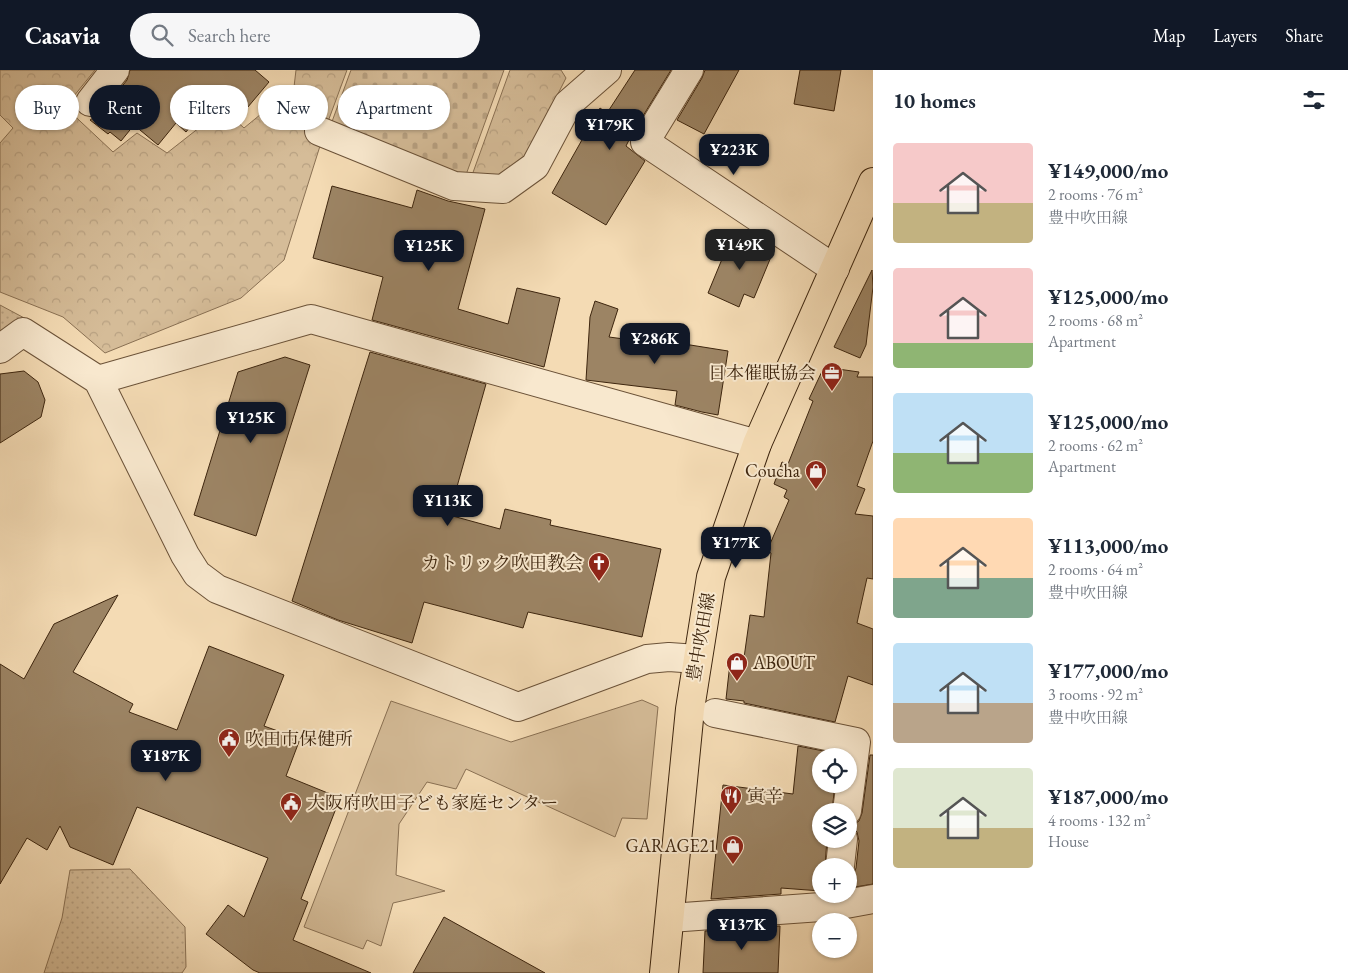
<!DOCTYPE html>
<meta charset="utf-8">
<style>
:root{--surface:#fff;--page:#f6f6f7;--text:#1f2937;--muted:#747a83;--accent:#111827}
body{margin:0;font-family:"EB Garamond","Noto Serif JP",serif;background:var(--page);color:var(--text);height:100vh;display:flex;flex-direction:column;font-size:19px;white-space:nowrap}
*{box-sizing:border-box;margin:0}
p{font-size:16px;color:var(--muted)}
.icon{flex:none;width:28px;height:28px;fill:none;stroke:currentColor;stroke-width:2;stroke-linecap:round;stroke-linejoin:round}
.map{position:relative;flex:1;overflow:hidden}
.side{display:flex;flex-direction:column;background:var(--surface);width:475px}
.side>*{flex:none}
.top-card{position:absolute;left:15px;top:15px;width:475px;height:45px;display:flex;gap:10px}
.controls{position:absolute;left:812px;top:678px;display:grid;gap:10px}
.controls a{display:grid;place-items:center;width:45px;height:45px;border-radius:50%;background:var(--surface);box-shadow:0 1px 4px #0004;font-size:25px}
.price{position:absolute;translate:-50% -42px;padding:0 11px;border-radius:10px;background:var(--accent);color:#fff;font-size:16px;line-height:32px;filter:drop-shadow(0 1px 2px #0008)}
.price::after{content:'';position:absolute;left:50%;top:30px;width:15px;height:11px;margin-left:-8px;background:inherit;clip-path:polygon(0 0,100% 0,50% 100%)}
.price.selected{background:#222;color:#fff}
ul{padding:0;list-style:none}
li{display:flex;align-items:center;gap:15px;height:125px;padding:0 20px}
li span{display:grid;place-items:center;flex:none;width:140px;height:100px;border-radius:5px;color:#555}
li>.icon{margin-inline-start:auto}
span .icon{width:60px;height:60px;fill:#fffc;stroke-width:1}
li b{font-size:21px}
h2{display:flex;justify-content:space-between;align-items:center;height:60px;padding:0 20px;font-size:21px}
.chip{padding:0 18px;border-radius:22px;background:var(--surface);box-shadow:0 1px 4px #0004;font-size:18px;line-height:45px}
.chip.selected{background:var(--accent);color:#fff}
header{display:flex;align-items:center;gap:30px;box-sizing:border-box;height:70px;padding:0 25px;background:var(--accent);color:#fff}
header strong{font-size:24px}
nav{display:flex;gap:28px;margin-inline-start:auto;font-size:18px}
.search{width:350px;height:45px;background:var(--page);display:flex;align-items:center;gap:12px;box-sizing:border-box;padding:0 18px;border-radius:28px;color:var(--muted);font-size:19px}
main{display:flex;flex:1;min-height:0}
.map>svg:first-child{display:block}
.grass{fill:#d5bc98;stroke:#897053}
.forest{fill:url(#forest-crowns);stroke:#897053}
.cemetery{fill:url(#cemetery-stones);stroke:#897053}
.park{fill:url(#park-dots);stroke:#897053}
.building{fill:#9c8464;stroke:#3d250e}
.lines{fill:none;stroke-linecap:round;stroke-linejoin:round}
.minor-casing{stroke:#6b5238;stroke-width:30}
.major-casing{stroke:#3d250e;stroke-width:30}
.minor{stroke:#f8e8ce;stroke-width:28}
.major{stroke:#f4dbb4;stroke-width:28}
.labels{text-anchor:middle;stroke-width:4;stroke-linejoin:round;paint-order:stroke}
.poi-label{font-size:18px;fill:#3d250e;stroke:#f8e8ce;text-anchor:end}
.street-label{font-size:18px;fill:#3d250e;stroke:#f8e8ce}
</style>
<header>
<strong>Casavia</strong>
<div class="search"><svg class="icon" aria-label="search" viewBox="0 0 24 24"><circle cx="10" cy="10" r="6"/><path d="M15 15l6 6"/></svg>Search here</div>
<nav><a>Map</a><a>Layers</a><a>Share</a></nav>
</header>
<main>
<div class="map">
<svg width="873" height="903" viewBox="0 0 873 903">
<defs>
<pattern id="forest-crowns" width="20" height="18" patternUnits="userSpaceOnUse" patternTransform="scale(1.25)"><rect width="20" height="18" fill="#d5bc98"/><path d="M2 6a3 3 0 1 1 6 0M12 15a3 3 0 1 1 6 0" fill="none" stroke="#b8a182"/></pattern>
<pattern id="cemetery-stones" width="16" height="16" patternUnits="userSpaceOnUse" patternTransform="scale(1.25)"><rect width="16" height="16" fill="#d5bc98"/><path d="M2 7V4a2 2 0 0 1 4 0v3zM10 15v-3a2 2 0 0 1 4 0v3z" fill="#b8a182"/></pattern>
<pattern id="park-dots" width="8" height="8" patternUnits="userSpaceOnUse" patternTransform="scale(1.25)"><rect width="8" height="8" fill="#d5bc98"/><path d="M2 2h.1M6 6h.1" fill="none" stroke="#b8a182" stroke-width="1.8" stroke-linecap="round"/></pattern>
</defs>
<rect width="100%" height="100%" fill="#f4dbb4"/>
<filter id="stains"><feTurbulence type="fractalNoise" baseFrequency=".004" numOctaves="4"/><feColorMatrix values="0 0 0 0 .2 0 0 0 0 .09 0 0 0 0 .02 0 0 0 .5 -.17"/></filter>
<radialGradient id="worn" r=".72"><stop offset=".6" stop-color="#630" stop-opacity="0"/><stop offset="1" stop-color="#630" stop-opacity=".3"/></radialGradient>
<!-- grass -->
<path class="grass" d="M 642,630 L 658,637 L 647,749 L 622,748 L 615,767 L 466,699 L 456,719 L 427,712 L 399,754 L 396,805 L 445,821 L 393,833 L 381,876 L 367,870 L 363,879 L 304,857 L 391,631 L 511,672 Z"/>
<!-- forest -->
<g class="forest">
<path d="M 0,0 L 95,0 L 65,37 L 113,82 L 137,63 L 167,83 L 223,39 L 244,58 L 294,17 L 296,0 L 347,0 L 326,57 L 284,190 L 241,228 L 105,283 L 63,247 L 0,222 L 0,73 L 13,58 L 0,45 Z"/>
<path d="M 510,0 L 561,0 L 566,8 L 528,83 L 499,109 L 471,108 Z"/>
</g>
<!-- cemetery -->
<path class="cemetery" d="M 351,0 L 504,0 L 463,113 L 330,57 Z"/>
<!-- park -->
<g class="park">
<path d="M 0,235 L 28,250 L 0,270 Z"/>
<path d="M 130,799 L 185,857 L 186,897 L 182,903 L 44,903 L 62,848 L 70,800 Z"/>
</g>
<!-- building -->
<g class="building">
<path d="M 130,0 L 255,0 L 269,12 L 242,44 L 217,23 L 186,62 L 176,53 L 158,75 L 134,55 L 121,71 L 110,62 L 108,64 L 90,50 L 102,42 L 127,10 Z"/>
<path d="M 635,0 L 671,0 L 632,64 L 626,76 L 645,91 L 606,155 L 552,123 L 600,38 L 607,43 Z"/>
<path d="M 705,0 L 739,0 L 704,64 L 677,50 L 702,8 Z"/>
<path d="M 800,0 L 841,0 L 834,41 L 794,34 Z"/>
<path d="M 332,116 L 412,138 L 417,120 L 448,131 L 485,139 L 458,239 L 508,254 L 517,218 L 560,228 L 544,297 L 372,250 L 383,207 L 313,188 Z"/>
<path d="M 732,165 L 773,182 L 754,228 L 744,224 L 739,237 L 708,223 Z"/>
<path d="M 872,200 L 873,217 L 866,275 L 860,288 L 834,277 Z"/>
<path d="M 595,231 L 618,239 L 609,267 L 684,277 L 684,274 L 728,281 L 718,345 L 702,342 L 675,335 L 677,321 L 586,310 L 590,247 Z"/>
<path d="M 370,282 L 486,314 L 449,445 L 500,459 L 505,439 L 551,450 L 550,455 L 661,479 L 642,567 L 528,542 L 523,558 L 424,532 L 412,573 L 338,550 L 292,531 Z"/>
<path d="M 285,287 L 310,295 L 256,466 L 194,445 L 238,302 Z"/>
<path d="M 824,297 L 859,302 L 857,307 L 873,307 L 873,371 L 857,416 L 865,419 L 855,444 L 873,446 L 873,509 L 867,508 L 857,553 L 873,559 L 873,615 L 848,606 L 835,652 L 744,633 L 744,631 L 726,629 L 730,593 L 743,595 L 750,545 L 764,547 L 771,483 L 767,481 L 789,430 L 784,427 L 787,420 L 774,414 L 782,392 L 788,394 L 813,331 L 809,329 Z"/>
<path d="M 24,301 L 38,312 L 45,330 L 41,347 L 0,373 L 0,304 Z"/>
<path d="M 118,525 L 73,602 L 133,634 L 129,642 L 177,660 L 209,576 L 284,605 L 264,656 L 300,669 L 286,706 L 340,728 L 301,829 L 308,832 L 293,870 L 371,903 L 260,903 L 253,900 L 206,864 L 228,835 L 244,847 L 268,788 L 137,737 L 113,795 L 70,777 L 60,756 L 47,780 L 27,768 L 0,814 L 0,594 L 24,609 L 54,554 Z"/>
<path d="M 798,676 L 839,684 L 838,686 L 821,686 L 821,714 L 835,714 L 832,741 L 821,741 L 821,769 L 827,769 L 825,796 L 821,796 L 821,821 L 781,818 L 781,824 L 711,829 L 723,715 L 793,724 Z"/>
<path d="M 870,685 L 873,685 L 873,814 L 849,818 L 849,808 L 853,805 L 856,798 L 859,771 L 857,762 L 851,756 L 859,751 L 862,743 Z"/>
<path d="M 444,847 L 545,903 L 413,903 Z"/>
<path d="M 780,856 L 778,903 L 703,903 L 705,861 Z"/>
</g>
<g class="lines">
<!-- minor casing -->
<g class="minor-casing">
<g id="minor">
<path d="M 689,0 L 645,72 L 835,199"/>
<path d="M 90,32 L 115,0"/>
<path d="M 319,61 L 454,116 L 503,119 L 535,96 L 568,34 L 607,0"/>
<path d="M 0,279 L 23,262 L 98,310 L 185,485 L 197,504 L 217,519 L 518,637 L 647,589 L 669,587 L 697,589"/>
<path d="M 98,310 L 311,249 L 757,374"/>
<path d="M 715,643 L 856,672 L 847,741"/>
<path d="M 840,796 L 843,769"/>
<path d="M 670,848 L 835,836 L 873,829"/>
</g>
</g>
<!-- major casing -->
<g class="major-casing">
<path id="major" d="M 664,903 L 690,639 L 711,507 L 757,374 L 873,112"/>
</g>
<!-- minor -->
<use href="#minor" class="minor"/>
<!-- major -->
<use href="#major" class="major"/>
</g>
<!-- icons -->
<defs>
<g id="office-pin" transform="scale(1.125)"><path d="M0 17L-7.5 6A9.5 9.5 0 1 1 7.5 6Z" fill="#8f2418" stroke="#f8e8ce"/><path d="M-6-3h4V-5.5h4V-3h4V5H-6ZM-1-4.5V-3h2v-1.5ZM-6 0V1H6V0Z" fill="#fff"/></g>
<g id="shop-pin" transform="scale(1.125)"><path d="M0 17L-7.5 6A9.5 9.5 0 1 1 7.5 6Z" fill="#8f2418" stroke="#f8e8ce"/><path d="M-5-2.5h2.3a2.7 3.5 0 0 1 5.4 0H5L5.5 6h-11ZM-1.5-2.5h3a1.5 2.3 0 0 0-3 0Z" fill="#fff"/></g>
<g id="church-pin" transform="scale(1.125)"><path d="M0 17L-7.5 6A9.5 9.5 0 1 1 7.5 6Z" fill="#8f2418" stroke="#f8e8ce"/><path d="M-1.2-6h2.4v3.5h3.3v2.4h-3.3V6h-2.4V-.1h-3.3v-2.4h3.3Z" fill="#fff"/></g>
<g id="civic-pin" transform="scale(1.125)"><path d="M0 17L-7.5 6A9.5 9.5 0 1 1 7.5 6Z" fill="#8f2418" stroke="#f8e8ce"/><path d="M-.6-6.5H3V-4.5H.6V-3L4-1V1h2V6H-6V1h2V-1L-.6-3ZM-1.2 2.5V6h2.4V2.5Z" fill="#fff"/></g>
<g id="restaurant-pin" transform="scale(1.125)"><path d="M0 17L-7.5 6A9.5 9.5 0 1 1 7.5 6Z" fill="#8f2418" stroke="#f8e8ce"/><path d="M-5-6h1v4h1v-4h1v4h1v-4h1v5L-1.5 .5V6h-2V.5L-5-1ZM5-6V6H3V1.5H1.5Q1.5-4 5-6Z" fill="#fff"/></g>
</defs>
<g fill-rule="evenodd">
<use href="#office-pin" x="832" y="303"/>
<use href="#shop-pin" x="816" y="401"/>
<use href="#church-pin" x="599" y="493"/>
<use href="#shop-pin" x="737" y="593"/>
<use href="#civic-pin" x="229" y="669"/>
<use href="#restaurant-pin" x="731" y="726"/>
<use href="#civic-pin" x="291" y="733"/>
<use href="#shop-pin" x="733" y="776"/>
</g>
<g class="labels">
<!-- poi labels -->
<g class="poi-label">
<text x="816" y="309">日本催眠協会</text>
<text x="800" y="407">Coucha</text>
<text x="583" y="499">カトリック吹田教会</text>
<text x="753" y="599" text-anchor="start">ABOUT</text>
<text x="245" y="675" text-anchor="start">吹田市保健所</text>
<text x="747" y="732" text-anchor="start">寅辛</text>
<text x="307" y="739" text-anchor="start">大阪府吹田子ども家庭センター</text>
<text x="717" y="782">GARAGE21</text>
</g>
<!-- street labels -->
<g class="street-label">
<text transform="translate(701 567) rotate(-80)" y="6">豊中吹田線</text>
</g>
</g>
<rect width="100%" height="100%" filter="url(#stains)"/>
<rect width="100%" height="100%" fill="url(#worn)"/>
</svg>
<div class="controls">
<a><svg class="icon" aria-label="locate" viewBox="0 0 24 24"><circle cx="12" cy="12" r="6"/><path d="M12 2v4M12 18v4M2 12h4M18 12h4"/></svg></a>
<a><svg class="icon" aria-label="layers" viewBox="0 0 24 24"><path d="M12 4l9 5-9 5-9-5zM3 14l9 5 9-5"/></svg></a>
<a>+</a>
<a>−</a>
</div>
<b class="price" style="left:610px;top:81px">¥179K</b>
<b class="price" style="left:734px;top:106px">¥223K</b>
<b class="price selected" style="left:740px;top:201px">¥149K</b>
<b class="price" style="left:429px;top:202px">¥125K</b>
<b class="price" style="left:655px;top:295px">¥286K</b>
<b class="price" style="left:251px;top:374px">¥125K</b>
<b class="price" style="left:448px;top:457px">¥113K</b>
<b class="price" style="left:736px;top:499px">¥177K</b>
<b class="price" style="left:166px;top:712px">¥187K</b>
<b class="price" style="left:742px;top:881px">¥137K</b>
<div class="top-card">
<a class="chip">Buy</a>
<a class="chip selected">Rent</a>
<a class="chip">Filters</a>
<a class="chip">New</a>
<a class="chip">Apartment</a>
</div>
</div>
<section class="side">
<h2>10 homes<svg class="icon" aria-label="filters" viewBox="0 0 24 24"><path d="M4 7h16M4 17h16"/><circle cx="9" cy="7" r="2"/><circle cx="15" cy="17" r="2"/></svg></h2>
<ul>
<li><span style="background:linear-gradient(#f6c9c9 60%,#c2b280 0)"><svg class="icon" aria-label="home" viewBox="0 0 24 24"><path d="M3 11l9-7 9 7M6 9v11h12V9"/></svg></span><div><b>¥149,000/mo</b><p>2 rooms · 76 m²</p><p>豊中吹田線</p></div></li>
<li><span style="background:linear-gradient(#f6c9c9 75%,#8fb573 0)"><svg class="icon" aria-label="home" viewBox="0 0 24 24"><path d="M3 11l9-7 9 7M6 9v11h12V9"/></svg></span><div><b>¥125,000/mo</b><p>2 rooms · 68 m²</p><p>Apartment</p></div></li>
<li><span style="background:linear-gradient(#bfe0f5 60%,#8fb573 0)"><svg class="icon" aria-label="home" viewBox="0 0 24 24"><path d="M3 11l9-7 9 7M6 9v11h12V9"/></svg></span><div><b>¥125,000/mo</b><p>2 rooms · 62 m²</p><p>Apartment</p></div></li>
<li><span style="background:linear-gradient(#ffd9b3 60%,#7fa58c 0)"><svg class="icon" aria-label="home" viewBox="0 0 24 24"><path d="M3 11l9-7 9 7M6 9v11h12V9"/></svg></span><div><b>¥113,000/mo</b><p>2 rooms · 64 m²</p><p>豊中吹田線</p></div></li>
<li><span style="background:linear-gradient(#bfe0f5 60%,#b9a48a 0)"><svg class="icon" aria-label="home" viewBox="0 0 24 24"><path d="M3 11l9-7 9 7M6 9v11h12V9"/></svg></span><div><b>¥177,000/mo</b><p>3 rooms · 92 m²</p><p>豊中吹田線</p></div></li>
<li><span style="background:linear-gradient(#dfe7d0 60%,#c2b280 0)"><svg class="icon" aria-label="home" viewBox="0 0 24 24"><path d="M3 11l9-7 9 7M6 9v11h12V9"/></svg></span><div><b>¥187,000/mo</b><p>4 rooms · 132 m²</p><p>House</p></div></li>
</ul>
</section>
</main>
